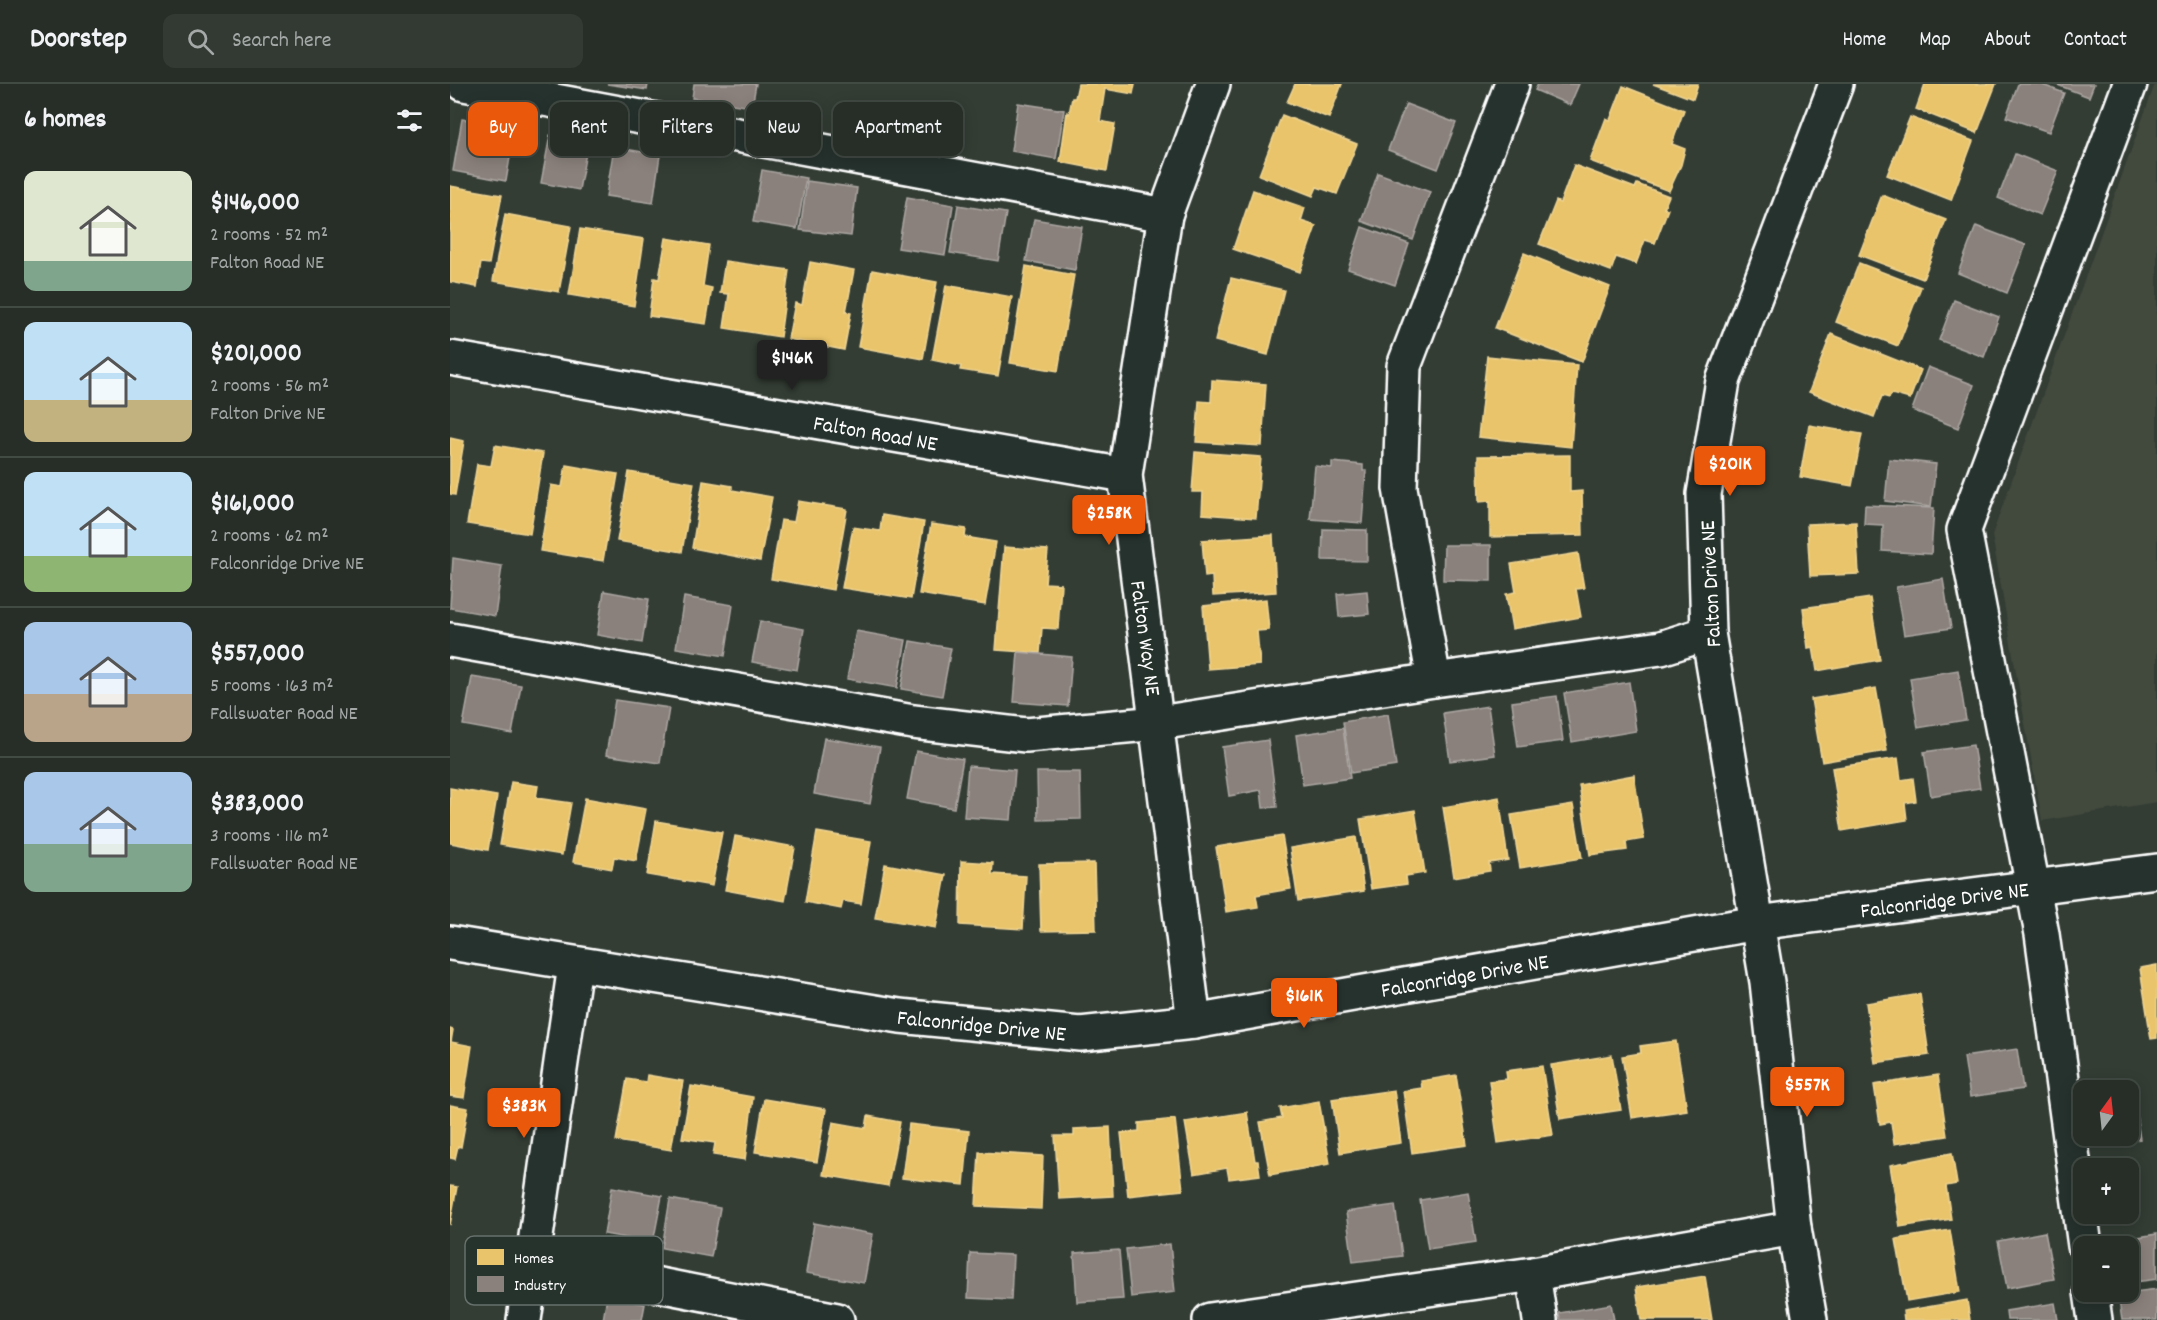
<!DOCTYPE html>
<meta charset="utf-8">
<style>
:root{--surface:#262e27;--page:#323a33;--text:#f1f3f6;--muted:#a4a8a7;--line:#424a44;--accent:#ea580c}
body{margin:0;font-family:Dekko,sans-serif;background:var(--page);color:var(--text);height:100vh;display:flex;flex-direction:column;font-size:22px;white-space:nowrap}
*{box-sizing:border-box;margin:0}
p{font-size:20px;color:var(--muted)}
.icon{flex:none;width:33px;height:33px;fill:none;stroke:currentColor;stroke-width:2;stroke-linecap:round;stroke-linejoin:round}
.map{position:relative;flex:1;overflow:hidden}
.drawer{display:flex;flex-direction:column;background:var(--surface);width:450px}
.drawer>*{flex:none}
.top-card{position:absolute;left:18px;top:18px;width:570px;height:54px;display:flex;gap:12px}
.needle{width:39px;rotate:15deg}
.buttons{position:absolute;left:1623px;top:996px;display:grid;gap:12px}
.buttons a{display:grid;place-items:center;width:66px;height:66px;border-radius:12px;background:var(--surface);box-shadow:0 3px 15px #0003,0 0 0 2px var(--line);font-size:30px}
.price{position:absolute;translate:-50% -51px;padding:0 14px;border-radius:6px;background:var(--accent);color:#fff;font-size:20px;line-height:39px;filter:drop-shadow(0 2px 3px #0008)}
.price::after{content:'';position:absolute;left:50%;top:36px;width:18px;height:14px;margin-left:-9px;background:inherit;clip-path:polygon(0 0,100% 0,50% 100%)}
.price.active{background:#222;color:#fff}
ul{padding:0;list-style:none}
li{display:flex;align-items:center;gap:18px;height:150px;padding:0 24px}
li+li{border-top:2px solid var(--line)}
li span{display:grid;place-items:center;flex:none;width:168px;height:120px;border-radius:12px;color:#555}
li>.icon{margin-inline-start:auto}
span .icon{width:72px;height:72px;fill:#fffc;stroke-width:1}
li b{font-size:26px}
h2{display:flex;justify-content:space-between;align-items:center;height:72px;padding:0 24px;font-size:26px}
.tag{padding:0 21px;border-radius:12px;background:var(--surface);box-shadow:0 3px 15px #0003,0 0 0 2px var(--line);font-size:21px;line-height:54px}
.tag.active{background:var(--accent);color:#fff}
header{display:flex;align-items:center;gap:36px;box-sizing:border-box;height:84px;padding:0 30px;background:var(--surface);border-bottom:2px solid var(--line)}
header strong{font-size:28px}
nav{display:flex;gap:33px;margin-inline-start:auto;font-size:21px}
.search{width:420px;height:54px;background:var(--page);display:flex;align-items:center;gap:15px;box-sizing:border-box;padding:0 21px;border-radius:12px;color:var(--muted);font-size:22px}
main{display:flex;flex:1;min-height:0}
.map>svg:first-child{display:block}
.built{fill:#43483d}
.homes{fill:#e9c46a;stroke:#f0d697;stroke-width:1.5}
.industry{fill:#8a817c;stroke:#ada7a3;stroke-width:1.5}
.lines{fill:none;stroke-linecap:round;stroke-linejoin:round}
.minor-casing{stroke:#fff;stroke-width:38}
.minor{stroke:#26332d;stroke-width:33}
.labels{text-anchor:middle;stroke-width:6;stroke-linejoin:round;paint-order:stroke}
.street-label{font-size:22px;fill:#fff;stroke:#26332d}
.key{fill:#26332d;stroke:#67706c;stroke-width:1.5}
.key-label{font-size:16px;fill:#fff}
</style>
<header>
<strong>Doorstep</strong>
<div class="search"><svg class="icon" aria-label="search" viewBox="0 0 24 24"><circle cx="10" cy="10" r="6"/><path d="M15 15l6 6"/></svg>Search here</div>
<nav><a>Home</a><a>Map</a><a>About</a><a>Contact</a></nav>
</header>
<main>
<section class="drawer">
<h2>6 homes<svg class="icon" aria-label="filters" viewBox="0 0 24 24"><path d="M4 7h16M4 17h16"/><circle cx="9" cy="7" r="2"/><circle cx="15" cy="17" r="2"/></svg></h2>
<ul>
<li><span style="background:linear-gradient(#dfe7d0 75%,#7fa58c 0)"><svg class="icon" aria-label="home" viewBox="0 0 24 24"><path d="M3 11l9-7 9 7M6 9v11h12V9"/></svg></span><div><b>$146,000</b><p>2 rooms · 52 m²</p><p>Falton Road NE</p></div></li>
<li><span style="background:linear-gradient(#bfe0f5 65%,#c2b280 0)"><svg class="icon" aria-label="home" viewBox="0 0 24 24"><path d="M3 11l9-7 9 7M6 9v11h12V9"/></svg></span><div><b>$201,000</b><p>2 rooms · 56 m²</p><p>Falton Drive NE</p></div></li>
<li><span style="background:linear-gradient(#bfe0f5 70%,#8fb573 0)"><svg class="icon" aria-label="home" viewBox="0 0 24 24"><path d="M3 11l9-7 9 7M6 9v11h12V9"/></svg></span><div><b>$161,000</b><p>2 rooms · 62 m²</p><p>Falconridge Drive NE</p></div></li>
<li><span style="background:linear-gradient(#a9c7e8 60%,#b9a48a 0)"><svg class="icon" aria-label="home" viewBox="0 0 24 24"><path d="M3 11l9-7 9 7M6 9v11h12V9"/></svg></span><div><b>$557,000</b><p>5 rooms · 163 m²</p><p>Fallswater Road NE</p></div></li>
<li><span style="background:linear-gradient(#a9c7e8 60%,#7fa58c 0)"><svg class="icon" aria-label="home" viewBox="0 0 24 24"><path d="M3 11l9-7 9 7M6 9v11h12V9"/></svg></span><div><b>$383,000</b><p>3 rooms · 116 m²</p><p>Fallswater Road NE</p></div></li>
</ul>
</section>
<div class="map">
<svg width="1707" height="1236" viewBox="0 0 1707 1236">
<rect width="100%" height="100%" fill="#333d34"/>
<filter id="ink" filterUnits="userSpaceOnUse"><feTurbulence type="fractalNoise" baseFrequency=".0167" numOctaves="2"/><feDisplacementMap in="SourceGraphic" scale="12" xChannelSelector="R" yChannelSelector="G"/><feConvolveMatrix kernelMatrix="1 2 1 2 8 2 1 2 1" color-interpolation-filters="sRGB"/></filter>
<g filter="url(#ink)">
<!-- built -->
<path class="built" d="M 1705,0 L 1707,0 L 1707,718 L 1592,737 L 1542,451 Z"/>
<!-- homes -->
<g class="homes">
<path d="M 628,0 L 685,0 L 683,10 L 655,5 L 650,37 L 665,40 L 657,87 L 610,78 L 617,28 L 619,30 L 622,14 L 625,14 Z"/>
<path d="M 845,0 L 892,0 L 879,34 L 837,18 Z"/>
<path d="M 1203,0 L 1248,0 L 1243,15 Z"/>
<path d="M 1475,0 L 1546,0 L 1527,49 L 1466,25 Z"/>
<path d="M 1173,2 L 1234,26 L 1222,60 L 1235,65 L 1231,81 L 1219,107 L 1140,77 L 1156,34 L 1160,36 Z"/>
<path d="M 832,31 L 907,60 L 887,110 L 867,103 L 863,112 L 809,91 Z"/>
<path d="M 1460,33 L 1523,57 L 1501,116 L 1437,91 Z"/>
<path d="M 1124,81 L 1185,104 L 1187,100 L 1219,112 L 1214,124 L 1218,125 L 1205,159 L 1195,156 L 1186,180 L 1166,173 L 1161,187 L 1089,160 L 1106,117 L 1110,119 Z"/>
<path d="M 0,102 L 52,111 L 39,180 L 31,179 L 27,203 L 0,198 Z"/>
<path d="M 803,106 L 855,124 L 851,137 L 866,142 L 850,188 L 783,165 Z"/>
<path d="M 1432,111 L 1496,136 L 1473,195 L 1409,171 Z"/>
<path d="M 55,130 L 121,142 L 109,208 L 43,197 Z"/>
<path d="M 130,145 L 194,155 L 184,222 L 119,211 Z"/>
<path d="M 216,154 L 259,161 L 253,202 L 262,204 L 256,240 L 199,232 L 204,194 L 209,195 Z"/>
<path d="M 1074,169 L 1160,203 L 1132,278 L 1045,244 Z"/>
<path d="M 275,177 L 339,186 L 330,253 L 274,244 L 279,210 L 270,209 Z"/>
<path d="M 360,178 L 404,186 L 396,228 L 401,229 L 394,266 L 338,255 L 345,219 L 352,221 Z"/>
<path d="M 1409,179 L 1471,203 L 1448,262 L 1386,238 Z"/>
<path d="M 576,182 L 624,191 L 608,287 L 560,279 Z"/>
<path d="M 422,186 L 487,198 L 473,275 L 408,263 Z"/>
<path d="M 781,194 L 834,206 L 818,271 L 765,257 Z"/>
<path d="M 496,201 L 562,213 L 548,292 L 510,286 L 511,282 L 482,276 Z"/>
<path d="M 1381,250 L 1471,286 L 1460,315 L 1442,310 L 1439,314 L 1432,312 L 1424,333 L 1359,308 Z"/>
<path d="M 1037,272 L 1127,281 L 1121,363 L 1028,353 Z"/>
<path d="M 762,296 L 816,300 L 812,362 L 746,358 L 749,317 L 761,318 Z"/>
<path d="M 1359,341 L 1412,350 L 1402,402 L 1350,393 Z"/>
<path d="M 0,354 L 14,357 L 5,411 L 0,410 Z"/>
<path d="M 45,361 L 93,369 L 80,450 L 17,440 L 27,380 L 41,382 Z"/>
<path d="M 745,368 L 811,373 L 806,434 L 752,430 L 753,408 L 742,408 Z"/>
<path d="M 1120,371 L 1120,408 L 1132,407 L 1133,451 L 1040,453 L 1040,417 L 1029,418 L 1028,372 Z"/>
<path d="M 116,381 L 168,390 L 153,477 L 90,467 L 101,401 L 112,403 Z"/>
<path d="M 179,388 L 244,399 L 232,468 L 167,457 Z"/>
<path d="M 253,397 L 282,402 L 282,406 L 322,413 L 310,477 L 242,464 Z"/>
<path d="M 348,417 L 397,425 L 383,506 L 321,495 L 331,436 L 344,438 Z"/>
<path d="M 432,431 L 474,438 L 461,515 L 392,504 L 403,443 L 430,447 Z"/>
<path d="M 1406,438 L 1409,490 L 1360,492 L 1357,440 Z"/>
<path d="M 481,440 L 516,445 L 515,453 L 546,458 L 535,521 L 469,510 Z"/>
<path d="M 823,451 L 826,508 L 763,512 L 762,492 L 755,493 L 752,456 Z"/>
<path d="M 554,463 L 598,466 L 595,499 L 611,500 L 608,545 L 592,544 L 590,569 L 546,566 Z"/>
<path d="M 1128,469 L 1134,504 L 1126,505 L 1131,533 L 1062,545 L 1056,510 L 1066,508 L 1061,480 Z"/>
<path d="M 1420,514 L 1430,576 L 1367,587 L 1363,563 L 1358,564 L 1353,524 Z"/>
<path d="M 816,515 L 819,546 L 807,547 L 810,581 L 758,585 L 753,522 Z"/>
<path d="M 1426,604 L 1437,667 L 1372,678 L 1361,615 Z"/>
<path d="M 1448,674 L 1451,696 L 1463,694 L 1466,717 L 1455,719 L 1457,736 L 1392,747 L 1382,684 Z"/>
<path d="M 1184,691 L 1194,755 L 1176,758 L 1177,766 L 1140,771 L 1129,701 Z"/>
<path d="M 61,698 L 88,702 L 86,714 L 121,719 L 112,771 L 50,761 Z"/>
<path d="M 0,704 L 47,712 L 38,766 L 0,759 Z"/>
<path d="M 1049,713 L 1058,776 L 1039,779 L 1040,787 L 1004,793 L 993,723 Z"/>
<path d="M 135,714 L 196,725 L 186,777 L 164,773 L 162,785 L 123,778 Z"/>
<path d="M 1123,721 L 1132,774 L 1070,784 L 1061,731 Z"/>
<path d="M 965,726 L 975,789 L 956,792 L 957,800 L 921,805 L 910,735 Z"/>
<path d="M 206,737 L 272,748 L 262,802 L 197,791 Z"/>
<path d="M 367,748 L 421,757 L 411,820 L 393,817 L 391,825 L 355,818 Z"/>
<path d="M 285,752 L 345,763 L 335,817 L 275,806 Z"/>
<path d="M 832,752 L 841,805 L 806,811 L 808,823 L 776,828 L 766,763 Z"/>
<path d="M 906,753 L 914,807 L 848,817 L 840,764 Z"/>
<path d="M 511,777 L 543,779 L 542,790 L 576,792 L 573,845 L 510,841 Z"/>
<path d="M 644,779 L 646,846 L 591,847 L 589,780 Z"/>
<path d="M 435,780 L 496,791 L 486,844 L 425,834 Z"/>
<path d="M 1707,881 L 1707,954 L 1701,955 L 1690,884 Z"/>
<path d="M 1470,910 L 1479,971 L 1425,979 L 1416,919 Z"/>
<path d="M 0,945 L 3,946 L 1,958 L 22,962 L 14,1014 L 0,1012 Z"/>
<path d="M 1226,957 L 1237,1026 L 1182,1034 L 1172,972 L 1191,969 L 1190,962 Z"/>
<path d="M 1162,971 L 1171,1026 L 1110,1035 L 1101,981 Z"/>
<path d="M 1092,982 L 1103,1051 L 1048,1059 L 1039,997 L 1057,995 L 1056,987 Z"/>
<path d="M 197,991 L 233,997 L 221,1066 L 166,1057 L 177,995 L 196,998 Z"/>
<path d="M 1006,991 L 1017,1061 L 962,1069 L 953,1007 L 972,1004 L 971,997 Z"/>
<path d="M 1488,991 L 1497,1052 L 1444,1060 L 1441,1038 L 1430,1040 L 1424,1001 Z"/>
<path d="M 241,1002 L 303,1013 L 295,1076 L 263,1071 L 265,1059 L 232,1054 Z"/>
<path d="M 944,1006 L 951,1059 L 890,1069 L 882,1015 Z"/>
<path d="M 314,1015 L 376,1025 L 367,1078 L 305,1068 Z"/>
<path d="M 869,1017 L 880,1080 L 820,1091 L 810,1038 L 832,1034 L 830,1024 Z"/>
<path d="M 0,1021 L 18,1024 L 11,1063 L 8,1062 L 5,1075 L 0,1074 Z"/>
<path d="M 797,1028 L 805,1077 L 808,1077 L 810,1091 L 779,1095 L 777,1084 L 744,1090 L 735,1038 Z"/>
<path d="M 418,1032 L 450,1038 L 438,1102 L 373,1091 L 383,1038 L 416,1044 Z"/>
<path d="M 725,1035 L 733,1106 L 678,1112 L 671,1049 L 689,1047 L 689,1039 Z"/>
<path d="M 459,1040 L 519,1047 L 514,1101 L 452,1094 Z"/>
<path d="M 660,1043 L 663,1112 L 609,1115 L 605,1052 L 624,1052 L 624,1045 Z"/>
<path d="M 529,1068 L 593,1072 L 591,1125 L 526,1122 Z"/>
<path d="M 1502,1069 L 1507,1100 L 1496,1102 L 1501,1135 L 1450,1143 L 1440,1081 Z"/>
<path d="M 0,1102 L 7,1103 L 0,1141 Z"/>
<path d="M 1500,1146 L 1510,1208 L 1457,1217 L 1446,1155 Z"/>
<path d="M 1255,1192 L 1262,1236 L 1191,1236 L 1186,1203 Z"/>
<path d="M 1517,1216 L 1520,1236 L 1454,1236 L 1453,1227 Z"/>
</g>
<!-- industry -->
<g class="industry">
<path d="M 157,0 L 198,0 L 197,6 Z"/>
<path d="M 244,0 L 306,0 L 302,23 L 242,14 Z"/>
<path d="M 1088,0 L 1129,0 L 1120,21 L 1085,6 Z"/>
<path d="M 1568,0 L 1590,0 L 1614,9 L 1599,48 L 1556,33 Z"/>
<path d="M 1605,0 L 1644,0 L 1639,13 Z"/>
<path d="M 568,19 L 614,26 L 606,75 L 561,67 Z"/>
<path d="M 956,20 L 1006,39 L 988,85 L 938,66 Z"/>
<path d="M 12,35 L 65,44 L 56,97 L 3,87 Z"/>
<path d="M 100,51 L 138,58 L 129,106 L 91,99 Z"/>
<path d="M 164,63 L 210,71 L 203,119 L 156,112 Z"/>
<path d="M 1565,70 L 1608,87 L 1590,131 L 1548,114 Z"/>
<path d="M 312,86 L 356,94 L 347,145 L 303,138 Z"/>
<path d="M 928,89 L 980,108 L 963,156 L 911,137 Z"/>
<path d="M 357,97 L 407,104 L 401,152 L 350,146 Z"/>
<path d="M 457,113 L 503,121 L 495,171 L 448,164 Z"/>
<path d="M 508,121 L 556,129 L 548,177 L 500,169 Z"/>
<path d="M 584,135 L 632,143 L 625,186 L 576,177 Z"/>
<path d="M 1526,142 L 1576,161 L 1557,209 L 1508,189 Z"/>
<path d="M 912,143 L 959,160 L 945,201 L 898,185 Z"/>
<path d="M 1504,216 L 1549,233 L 1534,273 L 1489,256 Z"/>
<path d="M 1478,283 L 1524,301 L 1508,344 L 1462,326 Z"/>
<path d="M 1439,375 L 1486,380 L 1481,423 L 1435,417 Z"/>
<path d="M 882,378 L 913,381 L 913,387 L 916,387 L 912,439 L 860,435 L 865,382 L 882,384 Z"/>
<path d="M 1415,421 L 1484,424 L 1481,470 L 1432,467 L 1433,441 L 1414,440 Z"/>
<path d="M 873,445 L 917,446 L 917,477 L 872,476 Z"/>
<path d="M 994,461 L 1041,461 L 1041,497 L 993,496 Z"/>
<path d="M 3,474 L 52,482 L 45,532 L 0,524 Z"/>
<path d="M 1493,495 L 1501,544 L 1454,551 L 1446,503 Z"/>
<path d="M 154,507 L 199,515 L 192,559 L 147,551 Z"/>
<path d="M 917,507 L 919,530 L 889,533 L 887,510 Z"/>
<path d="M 234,513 L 283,521 L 275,572 L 226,564 Z"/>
<path d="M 310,537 L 354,545 L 347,586 L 302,578 Z"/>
<path d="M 406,547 L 456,556 L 447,604 L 397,595 Z"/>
<path d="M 460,557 L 501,564 L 492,612 L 451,605 Z"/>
<path d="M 568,568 L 622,573 L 618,622 L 564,618 Z"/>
<path d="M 1508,586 L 1516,636 L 1468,644 L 1460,594 Z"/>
<path d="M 22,593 L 71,601 L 62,650 L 13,641 Z"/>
<path d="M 1179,598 L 1186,647 L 1122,658 L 1114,609 Z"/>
<path d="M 1107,612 L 1113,657 L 1068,663 L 1062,618 Z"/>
<path d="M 165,616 L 219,624 L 210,679 L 156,671 Z"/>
<path d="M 1038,622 L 1045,671 L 1000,677 L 993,629 Z"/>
<path d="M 938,630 L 946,682 L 901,689 L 893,638 Z"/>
<path d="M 893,644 L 900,694 L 853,701 L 846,651 Z"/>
<path d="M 374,654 L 430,663 L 420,720 L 364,710 Z"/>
<path d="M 818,656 L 827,723 L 813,724 L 811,706 L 779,712 L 772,663 Z"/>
<path d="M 1523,661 L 1530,704 L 1481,712 L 1474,668 Z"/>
<path d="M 466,667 L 513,675 L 504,724 L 457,715 Z"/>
<path d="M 518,682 L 565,686 L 561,736 L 514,733 Z"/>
<path d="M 587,688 L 630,688 L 631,735 L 588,736 Z"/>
<path d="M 1567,965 L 1573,1005 L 1520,1013 L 1514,973 Z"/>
<path d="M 1683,1011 L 1690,1055 L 1644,1062 L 1642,1052 L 1678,1052 L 1678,1012 Z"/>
<path d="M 162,1103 L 212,1112 L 203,1159 L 154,1150 Z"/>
<path d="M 1018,1108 L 1026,1158 L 978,1165 L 970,1116 Z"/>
<path d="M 220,1115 L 270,1124 L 261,1173 L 212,1164 Z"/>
<path d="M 945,1121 L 952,1172 L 903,1178 L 896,1128 Z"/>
<path d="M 364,1139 L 423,1150 L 414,1199 L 356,1189 Z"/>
<path d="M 1595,1148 L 1604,1195 L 1557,1204 L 1548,1157 Z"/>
<path d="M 1707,1150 L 1707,1195 L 1678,1199 L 1678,1162 L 1658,1162 L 1657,1158 Z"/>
<path d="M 720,1160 L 725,1208 L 681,1213 L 676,1165 Z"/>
<path d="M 669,1166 L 673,1215 L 627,1218 L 624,1169 Z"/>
<path d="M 520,1169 L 563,1171 L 561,1216 L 518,1214 Z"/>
<path d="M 1707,1205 L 1707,1236 L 1672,1236 L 1668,1210 Z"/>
<path d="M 157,1213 L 195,1220 L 192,1236 L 153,1236 Z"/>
<path d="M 1605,1219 L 1608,1236 L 1557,1236 L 1556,1227 Z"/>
<path d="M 1161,1220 L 1164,1236 L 1110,1236 L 1109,1229 Z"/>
</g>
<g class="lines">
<!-- minor casing -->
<g class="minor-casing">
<g id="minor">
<path d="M 14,0 L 715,131"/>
<path id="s1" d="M 0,274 L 675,391"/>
<path d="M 0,556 L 463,638 L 576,651 L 709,639 L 984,596 L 950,404 L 954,282 L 1062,0"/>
<path d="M 984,596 L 1211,564 L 1258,549"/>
<path id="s2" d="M 0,859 L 450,932 L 630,950 L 744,938 L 1307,839 L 1707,787"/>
<path d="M 744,938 L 675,391 L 715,131 L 763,0"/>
<path d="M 1635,1162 L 1592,850 L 1514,446 L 1680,0"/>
<path d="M 82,1176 L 387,1236"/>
<path d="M 1083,1190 L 1090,1236"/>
<path d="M 1641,1208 L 1645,1236"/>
<path d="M 74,1236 L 125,881"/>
<path d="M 760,1236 L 1083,1190 L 1344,1144"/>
<path d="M 1360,1236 L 1344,1144 L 1317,898 L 1258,549 L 1254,410 L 1273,297 L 1386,0"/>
</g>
</g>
<!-- minor -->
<use href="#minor" class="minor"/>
</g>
</g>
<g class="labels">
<!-- street labels -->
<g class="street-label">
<text dy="8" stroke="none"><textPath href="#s1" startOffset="432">Falton Road NE</textPath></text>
<text transform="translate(1259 500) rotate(-93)" y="8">Falton Drive NE</text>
<text transform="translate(697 554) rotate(82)" y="8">Falton Way NE</text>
<text dy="8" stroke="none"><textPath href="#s2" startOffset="1512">Falconridge Drive NE</textPath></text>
<text dy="8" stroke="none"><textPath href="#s2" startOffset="1026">Falconridge Drive NE</textPath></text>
<text dy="8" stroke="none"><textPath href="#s2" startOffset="538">Falconridge Drive NE</textPath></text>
</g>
</g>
<!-- legend -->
<rect x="15" y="1152" width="198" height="69" rx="9" class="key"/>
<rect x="27" y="1165" width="27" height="16" fill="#e9c46a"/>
<rect x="27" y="1192" width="27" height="16" fill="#8a817c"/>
<g class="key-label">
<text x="64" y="1179">Homes</text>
<text x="64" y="1206">Industry</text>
</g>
</svg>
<div class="buttons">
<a><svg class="needle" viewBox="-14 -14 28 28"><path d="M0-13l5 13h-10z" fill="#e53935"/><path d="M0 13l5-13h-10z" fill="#a4a8a7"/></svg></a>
<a>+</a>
<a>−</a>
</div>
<b class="price active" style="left:342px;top:307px">$146K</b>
<b class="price" style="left:1280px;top:413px">$201K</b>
<b class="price" style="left:659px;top:462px">$258K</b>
<b class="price" style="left:854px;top:945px">$161K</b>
<b class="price" style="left:1357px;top:1034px">$557K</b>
<b class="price" style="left:74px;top:1055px">$383K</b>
<div class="top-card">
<a class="tag active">Buy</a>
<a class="tag">Rent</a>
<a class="tag">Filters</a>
<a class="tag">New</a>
<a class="tag">Apartment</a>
</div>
</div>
</main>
